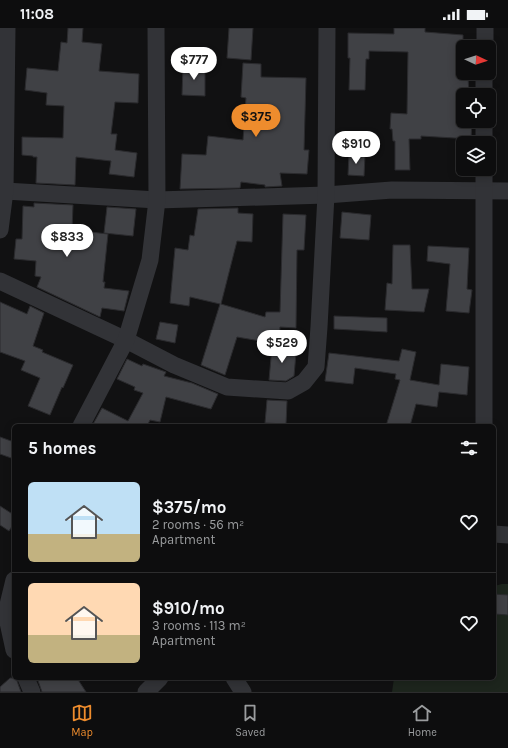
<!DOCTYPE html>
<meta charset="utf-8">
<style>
:root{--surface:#0d0d0e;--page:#161617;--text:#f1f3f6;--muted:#9a9c9e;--line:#2d2d2e;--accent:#ee8c2d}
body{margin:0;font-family:Karla,sans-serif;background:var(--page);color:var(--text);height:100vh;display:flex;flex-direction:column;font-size:15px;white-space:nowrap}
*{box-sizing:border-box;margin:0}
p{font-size:13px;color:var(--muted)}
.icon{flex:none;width:22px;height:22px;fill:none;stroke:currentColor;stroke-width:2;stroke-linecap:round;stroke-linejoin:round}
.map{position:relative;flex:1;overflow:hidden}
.details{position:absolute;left:12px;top:396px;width:484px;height:256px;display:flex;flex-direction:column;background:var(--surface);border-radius:6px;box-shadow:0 2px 10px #0003,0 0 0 1px var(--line)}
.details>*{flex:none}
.needle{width:26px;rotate:94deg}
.fabs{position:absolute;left:456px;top:12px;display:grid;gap:8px}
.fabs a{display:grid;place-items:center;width:40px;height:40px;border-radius:6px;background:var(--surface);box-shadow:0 2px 10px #0003,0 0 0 1px var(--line);font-size:20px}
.price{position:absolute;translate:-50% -34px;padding:0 9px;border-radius:14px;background:#fff;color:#222;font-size:13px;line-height:26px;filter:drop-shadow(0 1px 2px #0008)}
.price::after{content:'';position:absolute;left:50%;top:24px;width:12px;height:9px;margin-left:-6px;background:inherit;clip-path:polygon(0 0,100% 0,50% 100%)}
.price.current{background:var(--accent);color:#111}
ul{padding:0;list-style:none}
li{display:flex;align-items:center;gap:12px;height:100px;padding:0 16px}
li+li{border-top:1px solid var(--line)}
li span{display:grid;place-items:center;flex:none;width:112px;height:80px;border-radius:6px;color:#555}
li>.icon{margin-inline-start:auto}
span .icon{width:48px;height:48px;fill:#fffc;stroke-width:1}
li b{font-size:17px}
h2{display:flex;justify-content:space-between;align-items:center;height:48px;padding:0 16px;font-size:17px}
.status{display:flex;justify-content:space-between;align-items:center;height:28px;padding:0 20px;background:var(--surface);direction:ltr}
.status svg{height:11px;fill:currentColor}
.tabs{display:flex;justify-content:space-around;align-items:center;height:56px;border-top:1px solid var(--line);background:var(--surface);font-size:11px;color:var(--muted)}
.tabs a{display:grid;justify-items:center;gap:2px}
.tabs .current{color:var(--accent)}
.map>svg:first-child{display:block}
.green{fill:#1d251d}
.building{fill:#404145;stroke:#2b2b2e}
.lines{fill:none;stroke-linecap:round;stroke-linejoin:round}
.minor{stroke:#323337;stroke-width:17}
</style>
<div class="status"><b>11:08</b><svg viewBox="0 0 49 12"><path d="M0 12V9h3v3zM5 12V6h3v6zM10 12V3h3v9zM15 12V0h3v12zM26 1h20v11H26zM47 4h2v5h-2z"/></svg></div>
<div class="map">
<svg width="508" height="664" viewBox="0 0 508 664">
<rect width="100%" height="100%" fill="#111112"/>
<!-- green -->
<path class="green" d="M 502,556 L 508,556 L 508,664 L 392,664 L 394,650 L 494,650 L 494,558 Z"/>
<!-- building -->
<g class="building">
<path d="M 68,0 L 83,0 L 82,14 L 102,16 L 99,43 L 139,46 L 138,75 L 115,74 L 111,106 L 117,106 L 115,122 L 137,125 L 134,149 L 109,146 L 111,133 L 76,129 L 75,157 L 36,155 L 37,129 L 33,129 L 33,128 L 22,127 L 22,109 L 63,110 L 64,78 L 46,77 L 47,65 L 25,62 L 27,40 L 58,43 L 61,14 L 67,15 Z"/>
<path d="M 229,0 L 253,0 L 251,32 L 227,30 Z"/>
<path d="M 394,0 L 425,0 L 425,4 L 463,7 L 463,48 L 468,48 L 469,67 L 463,67 L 463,93 L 472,93 L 471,111 L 421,108 L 421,111 L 409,111 L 410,142 L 395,142 L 395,113 L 393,113 L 392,101 L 390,101 L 391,85 L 407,86 L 408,24 L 369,23 L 369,31 L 366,31 L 365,62 L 349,62 L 350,30 L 348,30 L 348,5 L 394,6 Z"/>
<path d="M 243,35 L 261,36 L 261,49 L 306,50 L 304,122 L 309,122 L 307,146 L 280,145 L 282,158 L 265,159 L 265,157 L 241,154 L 240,160 L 180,161 L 182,126 L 206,127 L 208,108 L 243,112 L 246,70 L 241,69 Z"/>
<path d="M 183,38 L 205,38 L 205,68 L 182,67 Z"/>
<path d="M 349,126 L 365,127 L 364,148 L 348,147 Z"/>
<path d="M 34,175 L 73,177 L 72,202 L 108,206 L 103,254 L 105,254 L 104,260 L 129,263 L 124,283 L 102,280 L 100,289 L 37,259 L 41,249 L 35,248 L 36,233 L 14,231 L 16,211 L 22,211 L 23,178 L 34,179 Z"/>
<path d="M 107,179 L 136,181 L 133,208 L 104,205 Z"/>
<path d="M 238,180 L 238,185 L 253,186 L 252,214 L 237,213 L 221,276 L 265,289 L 266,284 L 280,284 L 283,186 L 306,187 L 304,222 L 297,222 L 296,300 L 280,299 L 279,314 L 260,313 L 237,309 L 225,347 L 201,337 L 220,276 L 190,269 L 189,278 L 170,275 L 175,220 L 188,222 L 190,207 L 194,208 L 198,181 Z"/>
<path d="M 342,184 L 371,187 L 369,212 L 340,210 Z"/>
<path d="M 393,217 L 410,217 L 412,261 L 429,261 L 424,284 L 385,282 L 387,255 L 392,256 Z"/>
<path d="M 428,218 L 469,220 L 467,261 L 472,262 L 469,285 L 446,283 L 450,236 L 427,233 Z"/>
<path d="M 0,274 L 27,286 L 30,278 L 44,285 L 33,318 L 43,322 L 42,324 L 73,337 L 63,360 L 62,359 L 50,387 L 28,378 L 40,350 L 21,342 L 25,333 L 0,324 Z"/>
<path d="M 334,288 L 387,290 L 387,304 L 334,301 Z"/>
<path d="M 160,294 L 178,297 L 175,315 L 156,311 Z"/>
<path d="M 272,319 L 295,322 L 296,325 L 294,348 L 286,353 L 269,352 Z"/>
<path d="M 402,321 L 416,324 L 410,352 L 439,357 L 441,336 L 469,339 L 467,367 L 439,364 L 437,379 L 416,376 L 410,398 L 386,398 L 400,352 L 395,351 L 396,346 L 355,340 L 353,356 L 325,353 L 329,325 L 399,333 Z"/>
<path d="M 127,331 L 142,338 L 143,336 L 166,344 L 164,348 L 192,355 L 218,366 L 211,381 L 166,369 L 160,394 L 150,392 L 147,398 L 92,398 L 102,380 L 128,393 L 143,365 L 134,362 L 135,359 L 117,351 Z"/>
<path d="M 267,372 L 287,373 L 286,396 L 265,395 Z"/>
<path d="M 0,409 L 14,414 L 14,431 L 0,426 Z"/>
<path d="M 0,478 L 14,487 L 14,495 L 9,503 L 0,497 Z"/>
<path d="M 494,566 L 508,567 L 508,587 L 494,586 Z"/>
<path d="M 10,650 L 16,650 L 21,664 L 0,664 L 0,659 Z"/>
<path d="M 37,650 L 77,650 L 86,664 L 42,664 Z"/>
</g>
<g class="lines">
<!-- minor -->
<g class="minor">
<path d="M 485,19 L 485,0"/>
<path d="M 484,67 L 484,45"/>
<path d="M 484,115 L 484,93"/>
<path d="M 5,163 L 157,172 L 326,167 L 392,162 L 508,163"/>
<path d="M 0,202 L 5,163 L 7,0"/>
<path d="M 0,253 L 126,312 L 174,337 L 227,359 L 288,363 L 304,354 L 316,339 L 319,299 L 326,167 L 327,0"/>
<path d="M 81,398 L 126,312 L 150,232 L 157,172 L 156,0"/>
<path d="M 484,398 L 484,141"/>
<path d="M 494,506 L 508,507"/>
<path d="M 14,552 L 6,585 L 14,622"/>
<path d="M 26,650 L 32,664"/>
<path d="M 234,650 L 243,664"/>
<path d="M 146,664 L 160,650"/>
</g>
</g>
</svg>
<div class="fabs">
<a><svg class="needle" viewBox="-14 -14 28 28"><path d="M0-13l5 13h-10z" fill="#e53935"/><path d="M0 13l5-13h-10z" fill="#9a9c9e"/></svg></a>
<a><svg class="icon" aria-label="locate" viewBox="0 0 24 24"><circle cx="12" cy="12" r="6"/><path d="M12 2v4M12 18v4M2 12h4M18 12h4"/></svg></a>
<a><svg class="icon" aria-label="layers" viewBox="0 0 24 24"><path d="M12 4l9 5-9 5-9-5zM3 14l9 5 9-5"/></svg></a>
</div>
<b class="price" style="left:194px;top:53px">$777</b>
<b class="price current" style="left:256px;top:110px">$375</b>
<b class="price" style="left:356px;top:137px">$910</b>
<b class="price" style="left:67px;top:230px">$833</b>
<b class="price" style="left:282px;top:336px">$529</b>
<section class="details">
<h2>5 homes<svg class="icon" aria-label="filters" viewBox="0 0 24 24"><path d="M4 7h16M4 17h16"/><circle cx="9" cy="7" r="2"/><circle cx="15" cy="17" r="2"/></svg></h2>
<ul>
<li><span style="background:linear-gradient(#bfe0f5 65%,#c2b280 0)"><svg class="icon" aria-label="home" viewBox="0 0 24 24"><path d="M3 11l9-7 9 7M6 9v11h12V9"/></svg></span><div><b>$375/mo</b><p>2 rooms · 56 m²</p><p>Apartment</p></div><svg class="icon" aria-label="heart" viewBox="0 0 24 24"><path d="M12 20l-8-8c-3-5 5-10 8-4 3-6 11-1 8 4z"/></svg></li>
<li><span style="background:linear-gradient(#ffd9b3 65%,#c2b280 0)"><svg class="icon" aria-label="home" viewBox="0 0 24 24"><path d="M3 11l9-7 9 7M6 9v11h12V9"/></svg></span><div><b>$910/mo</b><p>3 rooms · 113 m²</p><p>Apartment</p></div><svg class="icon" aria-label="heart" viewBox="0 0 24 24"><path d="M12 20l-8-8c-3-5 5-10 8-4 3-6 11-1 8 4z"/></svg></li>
</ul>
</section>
</div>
<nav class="tabs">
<a class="current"><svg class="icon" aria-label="map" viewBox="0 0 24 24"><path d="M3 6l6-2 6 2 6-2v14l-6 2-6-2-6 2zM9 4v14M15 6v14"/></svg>Map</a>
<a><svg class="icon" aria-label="saved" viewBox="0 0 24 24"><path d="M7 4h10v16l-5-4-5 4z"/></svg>Saved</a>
<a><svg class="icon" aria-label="home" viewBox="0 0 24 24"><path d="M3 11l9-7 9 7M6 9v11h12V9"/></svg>Home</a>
</nav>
